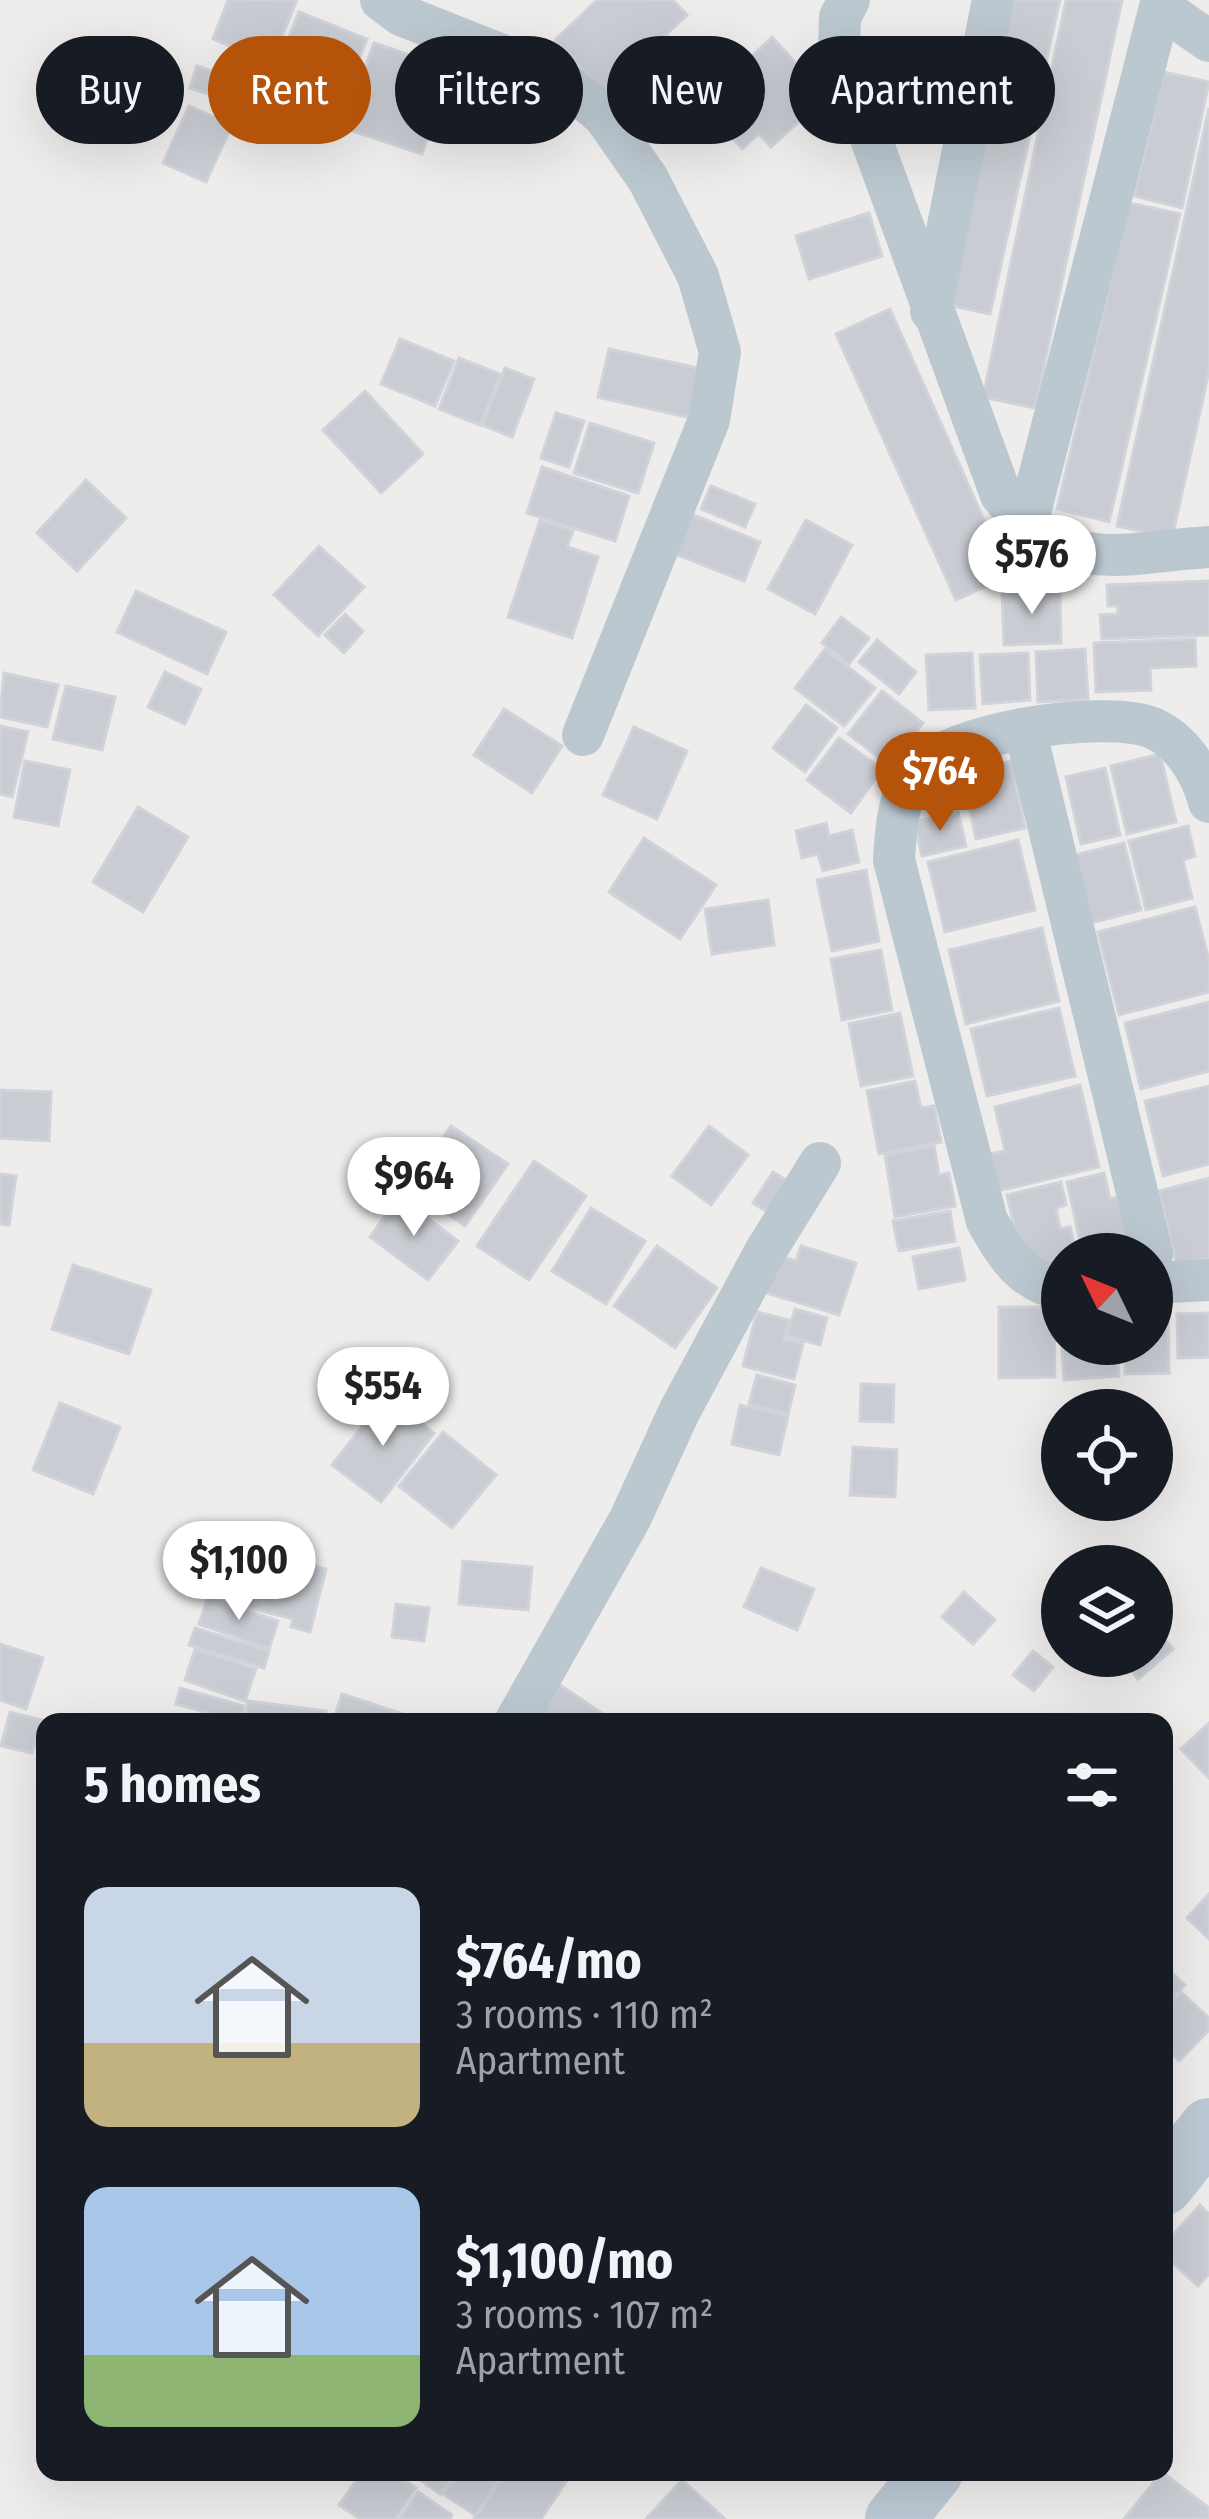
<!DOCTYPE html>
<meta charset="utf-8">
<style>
:root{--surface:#171b24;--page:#20242c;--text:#f1f3f6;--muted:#9ea1a6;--accent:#b45309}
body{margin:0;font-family:"Fira Sans Condensed",sans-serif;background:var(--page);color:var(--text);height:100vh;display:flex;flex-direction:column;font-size:45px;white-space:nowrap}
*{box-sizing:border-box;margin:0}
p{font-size:39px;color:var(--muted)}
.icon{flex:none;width:66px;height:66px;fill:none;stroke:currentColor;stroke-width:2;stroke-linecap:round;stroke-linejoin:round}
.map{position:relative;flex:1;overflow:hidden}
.side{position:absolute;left:36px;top:1713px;width:1137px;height:768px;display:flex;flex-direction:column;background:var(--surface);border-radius:24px;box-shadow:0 12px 48px #0002}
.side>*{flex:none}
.guide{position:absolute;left:36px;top:36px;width:1137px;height:108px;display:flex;gap:24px}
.needle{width:78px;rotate:313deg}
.controls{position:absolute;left:1041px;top:1233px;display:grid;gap:24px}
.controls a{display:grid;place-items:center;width:132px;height:132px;border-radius:50%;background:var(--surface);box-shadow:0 12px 48px #0002;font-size:60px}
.price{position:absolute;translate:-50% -102px;padding:0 27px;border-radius:42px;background:#fff;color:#222;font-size:39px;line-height:78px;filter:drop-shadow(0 3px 6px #0008)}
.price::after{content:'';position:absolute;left:50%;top:72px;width:36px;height:27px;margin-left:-18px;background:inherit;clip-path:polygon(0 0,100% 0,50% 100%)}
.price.active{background:var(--accent);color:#fff}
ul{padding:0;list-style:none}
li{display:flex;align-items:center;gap:36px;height:300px;padding:0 48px}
li span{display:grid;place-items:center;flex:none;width:336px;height:240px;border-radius:24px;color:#555}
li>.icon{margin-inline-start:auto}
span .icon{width:144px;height:144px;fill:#fffc;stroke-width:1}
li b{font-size:51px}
h2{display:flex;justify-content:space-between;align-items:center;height:144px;padding:0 48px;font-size:51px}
.pill{padding:0 42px;border-radius:54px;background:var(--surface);box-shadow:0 12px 48px #0002;font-size:42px;line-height:108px}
.pill.active{background:var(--accent);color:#fff}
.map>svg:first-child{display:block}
.building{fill:#c9ccd2;stroke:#d0d3d9;stroke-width:3}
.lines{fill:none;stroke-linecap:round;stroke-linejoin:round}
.street{stroke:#bcc8d0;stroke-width:42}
.secondary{stroke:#bcc9d4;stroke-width:60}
</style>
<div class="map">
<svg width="1209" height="2519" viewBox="0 0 1209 2519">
<rect width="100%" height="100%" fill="#efecec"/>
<!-- building -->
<g class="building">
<path d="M 228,0 L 297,0 L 271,63 L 213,39 Z"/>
<path d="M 597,0 L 673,0 L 687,15 L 605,93 L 555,40 Z"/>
<path d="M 1013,0 L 1060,0 L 990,314 L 944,304 Z"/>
<path d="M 1066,0 L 1122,0 L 1035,408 L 983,397 Z"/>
<path d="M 299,12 L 367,39 L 338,111 L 270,83 Z"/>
<path d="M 772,37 L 826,97 L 771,147 L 759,134 L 742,149 L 694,95 L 742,51 L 749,59 Z"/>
<path d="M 374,43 L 451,69 L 422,154 L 344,128 Z"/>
<path d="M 485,59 L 523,72 L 510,108 L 473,96 Z"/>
<path d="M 197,66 L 234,78 L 227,100 L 190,88 Z"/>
<path d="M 1164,72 L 1209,82 L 1182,208 L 1134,196 Z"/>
<path d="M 189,106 L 232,125 L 206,182 L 163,163 Z"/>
<path d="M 1209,108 L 1209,371 L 1172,538 L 1117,526 Z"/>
<path d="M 1129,203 L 1180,214 L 1109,522 L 1057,509 Z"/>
<path d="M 869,213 L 882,256 L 809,279 L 796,236 Z"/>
<path d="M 890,309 L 1009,576 L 956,600 L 836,334 Z"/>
<path d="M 400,339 L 454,361 L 435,406 L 381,384 Z"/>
<path d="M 609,349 L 707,370 L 696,419 L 598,397 Z"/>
<path d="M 459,358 L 500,374 L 480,425 L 439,409 Z"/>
<path d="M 505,368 L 534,379 L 512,437 L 482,425 Z"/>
<path d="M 365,391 L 423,454 L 381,493 L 323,430 Z"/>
<path d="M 556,413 L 584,421 L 569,467 L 541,458 Z"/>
<path d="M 590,423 L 654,443 L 638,493 L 574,473 Z"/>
<path d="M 542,467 L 629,496 L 615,541 L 527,513 Z"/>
<path d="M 86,480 L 126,518 L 77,571 L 37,533 Z"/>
<path d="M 711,486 L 755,504 L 745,527 L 701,509 Z"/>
<path d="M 691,514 L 760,542 L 744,581 L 675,554 Z"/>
<path d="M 540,520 L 573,531 L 567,547 L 598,557 L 572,638 L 508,617 Z"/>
<path d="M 806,520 L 852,545 L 815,614 L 768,589 Z"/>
<path d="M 319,546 L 364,587 L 318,636 L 274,595 Z"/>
<path d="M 1209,581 L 1209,635 L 1102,639 L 1100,615 L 1118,614 L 1118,606 L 1108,606 L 1107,585 Z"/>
<path d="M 1060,590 L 1061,643 L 1004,645 L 1002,592 Z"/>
<path d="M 136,591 L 226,632 L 207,674 L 117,632 Z"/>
<path d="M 345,614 L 363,631 L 344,653 L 325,635 Z"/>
<path d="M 841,617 L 869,638 L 849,664 L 822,643 Z"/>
<path d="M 1195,639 L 1196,666 L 1150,668 L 1151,690 L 1096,692 L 1094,643 Z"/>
<path d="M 877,640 L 916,672 L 899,694 L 859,662 Z"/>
<path d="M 825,649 L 875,688 L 844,726 L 795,688 Z"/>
<path d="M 1085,649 L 1088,699 L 1038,702 L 1036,652 Z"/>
<path d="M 972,653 L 975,708 L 929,710 L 926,655 Z"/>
<path d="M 1028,653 L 1030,700 L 983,704 L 980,655 Z"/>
<path d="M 165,672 L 201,689 L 185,724 L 148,707 Z"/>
<path d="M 4,673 L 58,685 L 47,727 L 0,717 Z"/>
<path d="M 66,686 L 115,697 L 102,750 L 53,739 Z"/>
<path d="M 882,691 L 923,723 L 889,765 L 848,734 Z"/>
<path d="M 806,705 L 837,728 L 805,772 L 773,748 Z"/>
<path d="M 504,709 L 562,746 L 532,793 L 474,755 Z"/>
<path d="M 0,726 L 28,732 L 12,797 L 0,794 Z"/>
<path d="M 634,727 L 687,751 L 657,819 L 603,795 Z"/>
<path d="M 839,738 L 882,769 L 851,813 L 807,780 Z"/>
<path d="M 1160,754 L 1176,822 L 1127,834 L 1111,766 Z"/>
<path d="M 25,761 L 70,770 L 58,826 L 14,817 Z"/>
<path d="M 1011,761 L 1025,828 L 976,839 L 962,772 Z"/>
<path d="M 1105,768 L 1120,835 L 1081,844 L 1066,777 Z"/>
<path d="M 957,772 L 963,804 L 930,810 L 924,778 Z"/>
<path d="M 138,807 L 188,837 L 143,912 L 93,882 Z"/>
<path d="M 958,812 L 966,846 L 922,856 L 914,822 Z"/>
<path d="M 826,823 L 829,836 L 852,830 L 859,862 L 823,871 L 818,854 L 802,858 L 796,831 Z"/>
<path d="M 1188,826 L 1195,856 L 1183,860 L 1192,898 L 1146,910 L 1129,841 Z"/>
<path d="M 644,838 L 716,885 L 680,939 L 609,892 Z"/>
<path d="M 1018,840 L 1035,910 L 945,932 L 928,862 Z"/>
<path d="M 1124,843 L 1141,910 L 1088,924 L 1071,856 Z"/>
<path d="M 866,870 L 879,941 L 832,951 L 817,880 Z"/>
<path d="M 768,900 L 774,945 L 712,954 L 705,909 Z"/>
<path d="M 1195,907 L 1209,960 L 1209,992 L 1119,1015 L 1098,932 Z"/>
<path d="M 1042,928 L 1059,1001 L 966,1024 L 949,950 Z"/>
<path d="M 881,950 L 892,1010 L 842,1020 L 831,959 Z"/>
<path d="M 1209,1002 L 1209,1071 L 1141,1089 L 1125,1023 Z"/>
<path d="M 1059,1008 L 1075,1076 L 987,1096 L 971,1029 Z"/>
<path d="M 900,1013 L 913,1076 L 861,1086 L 849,1024 Z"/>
<path d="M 915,1081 L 921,1108 L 934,1106 L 941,1142 L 879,1154 L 867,1091 Z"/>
<path d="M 1080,1085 L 1099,1167 L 998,1191 L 989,1154 L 1005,1151 L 995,1107 Z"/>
<path d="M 1209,1086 L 1209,1164 L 1163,1176 L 1145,1101 Z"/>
<path d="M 0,1090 L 51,1092 L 49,1141 L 0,1138 Z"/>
<path d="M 451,1126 L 508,1164 L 465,1226 L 408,1187 Z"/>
<path d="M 709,1126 L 748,1155 L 711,1205 L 672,1176 Z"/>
<path d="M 934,1146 L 939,1175 L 949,1173 L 955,1206 L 895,1217 L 885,1155 Z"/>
<path d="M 534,1161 L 586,1196 L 529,1280 L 477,1246 Z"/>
<path d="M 773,1172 L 796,1186 L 777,1218 L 753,1203 Z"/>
<path d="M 1104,1173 L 1110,1199 L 1123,1196 L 1133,1243 L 1083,1254 L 1067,1182 Z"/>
<path d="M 0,1174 L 16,1176 L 9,1225 L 0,1224 Z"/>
<path d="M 1209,1178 L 1209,1258 L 1177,1265 L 1159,1191 Z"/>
<path d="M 1061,1182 L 1066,1205 L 1056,1208 L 1060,1229 L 1070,1227 L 1076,1254 L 1062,1254 L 1062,1274 L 1023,1265 L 1007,1195 Z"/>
<path d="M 399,1197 L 458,1241 L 428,1280 L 370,1237 Z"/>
<path d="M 591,1208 L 645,1241 L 606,1304 L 552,1271 Z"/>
<path d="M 950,1211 L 955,1241 L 899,1251 L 893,1221 Z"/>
<path d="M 657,1246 L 717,1288 L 675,1348 L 614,1306 Z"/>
<path d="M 801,1246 L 856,1263 L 839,1315 L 757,1290 L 769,1253 L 796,1261 Z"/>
<path d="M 959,1248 L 965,1280 L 919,1289 L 913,1257 Z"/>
<path d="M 73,1265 L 151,1290 L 129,1354 L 52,1329 Z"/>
<path d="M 999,1307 L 1054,1307 L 1055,1377 L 999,1378 Z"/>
<path d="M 795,1309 L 827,1318 L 820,1345 L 787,1336 Z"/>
<path d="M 757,1312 L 789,1320 L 784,1339 L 803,1343 L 794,1379 L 743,1366 Z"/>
<path d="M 1209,1313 L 1209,1357 L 1178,1358 L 1177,1314 Z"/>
<path d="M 1152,1315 L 1168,1315 L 1169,1373 L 1125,1374 L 1125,1344 L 1152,1344 Z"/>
<path d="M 1060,1316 L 1062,1344 L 1117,1344 L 1119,1376 L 1064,1380 Z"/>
<path d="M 757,1375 L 795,1385 L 788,1414 L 749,1404 Z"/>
<path d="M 861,1384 L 894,1385 L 893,1422 L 860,1421 Z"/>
<path d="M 386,1396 L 434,1433 L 381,1502 L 332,1465 Z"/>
<path d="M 60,1403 L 120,1427 L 93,1494 L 33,1470 Z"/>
<path d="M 740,1405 L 788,1416 L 779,1455 L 732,1444 Z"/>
<path d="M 443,1432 L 496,1475 L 452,1528 L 399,1486 Z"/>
<path d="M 853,1447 L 897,1450 L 895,1497 L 850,1495 Z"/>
<path d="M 275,1556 L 326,1569 L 310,1632 L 291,1627 L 293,1619 L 231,1603 L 242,1561 L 272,1569 Z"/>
<path d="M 463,1561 L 532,1567 L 528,1610 L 459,1604 Z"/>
<path d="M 761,1568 L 814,1589 L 797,1630 L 744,1607 Z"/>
<path d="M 964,1592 L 995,1620 L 973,1644 L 942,1617 Z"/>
<path d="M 208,1597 L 278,1621 L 269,1649 L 199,1624 Z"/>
<path d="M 396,1604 L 429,1608 L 424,1641 L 392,1637 Z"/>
<path d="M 1152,1624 L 1173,1649 L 1138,1679 L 1119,1656 L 1152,1656 Z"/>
<path d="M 195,1628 L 269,1651 L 264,1668 L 189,1645 Z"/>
<path d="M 0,1644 L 43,1658 L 26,1709 L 0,1700 Z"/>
<path d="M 195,1649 L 256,1669 L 245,1701 L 185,1680 Z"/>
<path d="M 1033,1651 L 1053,1667 L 1034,1691 L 1013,1675 Z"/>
<path d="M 551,1679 L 615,1722 L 522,1722 Z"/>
<path d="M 180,1688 L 244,1706 L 240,1722 L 176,1704 Z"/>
<path d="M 342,1694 L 412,1717 L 410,1722 L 333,1722 Z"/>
<path d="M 248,1701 L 326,1711 L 325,1722 L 245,1722 Z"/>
<path d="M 10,1712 L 42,1720 L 32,1753 L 1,1746 Z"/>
<path d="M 1209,1723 L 1209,1778 L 1181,1749 Z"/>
<path d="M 1209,1894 L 1209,1939 L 1187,1918 Z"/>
<path d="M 1166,1967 L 1185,1985 L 1164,2006 L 1164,1972 Z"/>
<path d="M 1181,1992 L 1209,2018 L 1209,2030 L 1179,2061 L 1164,2046 L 1164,2010 Z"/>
<path d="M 1200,2205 L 1209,2214 L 1209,2274 L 1198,2286 L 1164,2255 L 1164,2245 Z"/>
<path d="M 362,2472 L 393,2472 L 416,2488 L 395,2519 L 360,2519 L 339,2505 Z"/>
<path d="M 409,2472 L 455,2472 L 440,2494 Z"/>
<path d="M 459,2472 L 504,2472 L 475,2515 L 443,2494 Z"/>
<path d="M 507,2472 L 571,2472 L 572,2473 L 541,2519 L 474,2519 Z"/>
<path d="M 1162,2472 L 1209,2508 L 1209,2519 L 1124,2519 Z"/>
<path d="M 682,2480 L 725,2519 L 646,2519 Z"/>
<path d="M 418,2492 L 452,2515 L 450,2519 L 399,2519 Z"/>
</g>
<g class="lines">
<!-- street -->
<g class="street">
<path d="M 381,0 L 401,15 L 559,78 L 604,116 L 648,179 L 698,276 L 720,352 L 709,420 L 583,735"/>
<path d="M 849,0 L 840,17 L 839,51 L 1001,495 C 1066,577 1117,553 1209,547"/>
<path d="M 931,311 L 993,0"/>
<path d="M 1026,528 L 1160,7 L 1209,41"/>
<path d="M 1025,729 L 1152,1254"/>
<path d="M 1152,1283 L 1209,1280"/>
<path d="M 1062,1290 C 1021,1280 1007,1256 987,1221 L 894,860 C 896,829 897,797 917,772 C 949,732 1099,711 1147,726 C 1180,737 1201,771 1209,802"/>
<path d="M 515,1722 L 630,1519 L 679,1412 L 765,1252 L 820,1163"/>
</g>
<!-- secondary -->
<g class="secondary">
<path d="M 1164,2185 L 1209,2128"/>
<path d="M 895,2519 L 933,2472"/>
</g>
</g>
</svg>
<div class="controls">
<a><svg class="needle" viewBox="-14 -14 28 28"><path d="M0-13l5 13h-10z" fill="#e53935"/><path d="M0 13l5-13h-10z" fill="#9ea1a6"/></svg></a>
<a><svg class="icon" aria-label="locate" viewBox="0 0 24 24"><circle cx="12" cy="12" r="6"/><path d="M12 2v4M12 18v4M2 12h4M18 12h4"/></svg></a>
<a><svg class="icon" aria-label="layers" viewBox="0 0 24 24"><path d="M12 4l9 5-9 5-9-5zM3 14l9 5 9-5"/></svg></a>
</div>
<b class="price" style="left:1032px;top:617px">$576</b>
<b class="price active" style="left:940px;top:834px">$764</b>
<b class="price" style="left:414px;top:1239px">$964</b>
<b class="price" style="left:383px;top:1449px">$554</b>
<b class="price" style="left:239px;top:1623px">$1,100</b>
<div class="guide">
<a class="pill">Buy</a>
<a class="pill active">Rent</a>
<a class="pill">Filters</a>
<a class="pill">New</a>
<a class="pill">Apartment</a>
</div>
<section class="side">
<h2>5 homes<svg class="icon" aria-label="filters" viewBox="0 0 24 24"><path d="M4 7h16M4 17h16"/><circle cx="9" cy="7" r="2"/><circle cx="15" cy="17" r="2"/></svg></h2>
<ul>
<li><span style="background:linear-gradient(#c9d6e8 65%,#c2b280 0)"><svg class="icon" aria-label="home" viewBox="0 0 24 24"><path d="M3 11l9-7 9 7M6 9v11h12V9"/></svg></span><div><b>$764/mo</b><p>3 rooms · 110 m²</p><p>Apartment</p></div></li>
<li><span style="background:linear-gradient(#a9c7e8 70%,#8fb573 0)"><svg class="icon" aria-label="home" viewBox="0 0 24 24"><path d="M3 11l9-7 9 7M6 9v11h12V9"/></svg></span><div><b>$1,100/mo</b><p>3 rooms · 107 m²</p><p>Apartment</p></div></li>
</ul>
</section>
</div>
